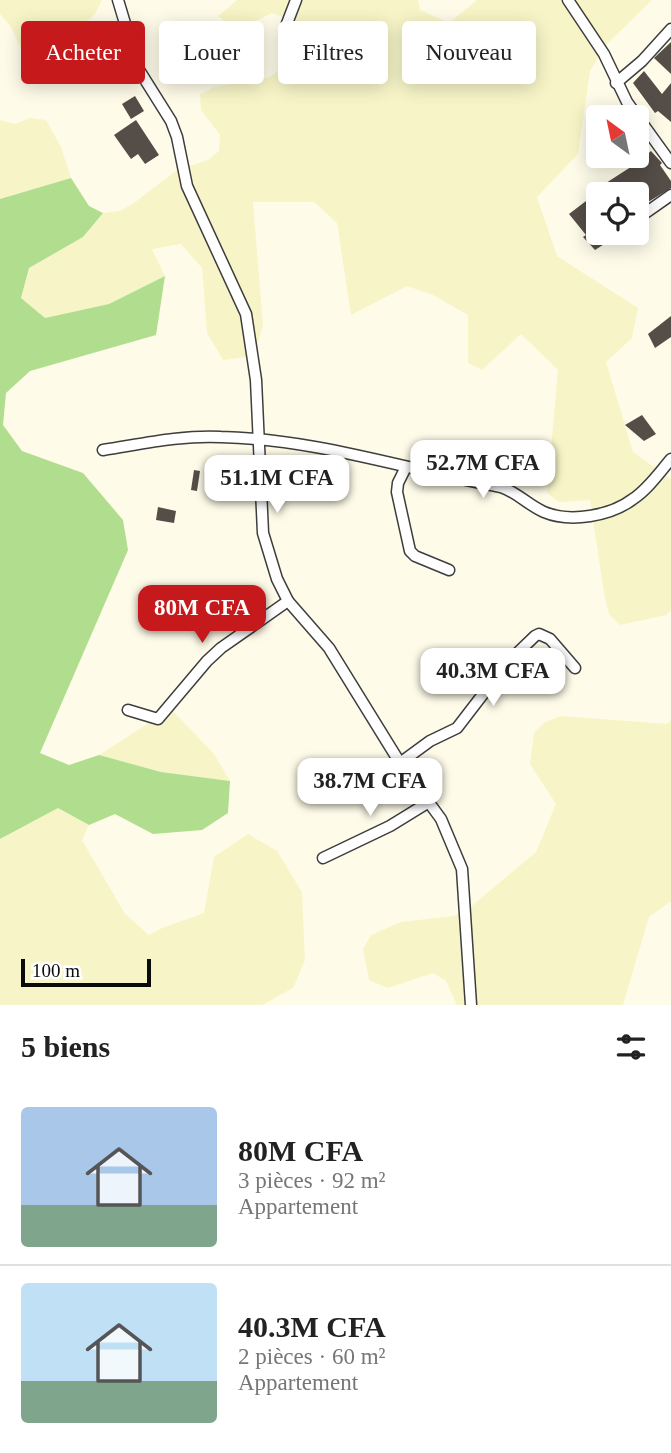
<!DOCTYPE html>
<html lang="fr">
<meta charset="utf-8">
<style>
:root{--surface:#fff;--page:#f6f6f6;--text:#222;--muted:#767676;--line:#e0e0e0;--accent:#c6191b}
body{margin:0;font-family:"Times New Roman",serif;background:var(--page);color:var(--text);height:100vh;display:flex;flex-direction:column;font-size:26px;white-space:nowrap}
*{box-sizing:border-box;margin:0}
p{font-size:23px;color:var(--muted)}
.icon{flex:none;width:38px;height:38px;fill:none;stroke:currentColor;stroke-width:2;stroke-linecap:round;stroke-linejoin:round}
.map{position:relative;height:1005px;overflow:hidden}
.sheet{display:flex;flex-direction:column;background:var(--surface);flex:1}
.sheet>*{flex:none}
.hud{position:absolute;left:21px;top:21px;width:630px;height:63px;display:flex;gap:14px}
.needle{width:46px;rotate:327deg}
.fabs{position:absolute;left:586px;top:105px;display:grid;gap:14px}
.fabs a{display:grid;place-items:center;width:63px;height:63px;border-radius:7px;background:var(--surface);box-shadow:0 4px 18px #0003;font-size:35px}
.scale{position:absolute;left:21px;bottom:18px;width:130px;box-sizing:border-box;padding-left:7px;border:4px solid #0b0b0b;border-top:0;font-size:19px;line-height:24px;white-space:nowrap;color:#0b0b0b;-webkit-text-stroke:5px #fff;paint-order:stroke}
.price{position:absolute;translate:-50% -60px;padding:0 16px;border-radius:14px;background:#fff;color:#222;font-size:23px;line-height:46px;filter:drop-shadow(0 2px 4px #0008)}
.price::after{content:'';position:absolute;left:50%;top:42px;width:21px;height:16px;margin-left:-10px;background:inherit;clip-path:polygon(0 0,100% 0,50% 100%)}
.price.active{background:var(--accent);color:#fff}
ul{padding:0;list-style:none}
li{display:flex;align-items:center;gap:21px;height:175px;padding:0 21px}
li+li{border-top:2px solid var(--line)}
li span{display:grid;place-items:center;flex:none;width:196px;height:140px;border-radius:7px;color:#555}
li>.icon{margin-inline-start:auto}
span .icon{width:84px;height:84px;fill:#fffc;stroke-width:1}
li b{font-size:30px}
h2{display:flex;justify-content:space-between;align-items:center;height:84px;padding:0 21px;font-size:30px}
.pill{padding:0 24px;border-radius:7px;background:var(--surface);box-shadow:0 4px 18px #0003;font-size:24px;line-height:63px}
.pill.active{background:var(--accent);color:#fff}
.map>svg:first-child{display:block}
.farmland{fill:#f7f5c7}
.forest{fill:#b0de8e}
.building{fill:#554d47}
.lines{fill:none;stroke-linecap:round;stroke-linejoin:round}
.minor-casing{stroke:#3e3e3e;stroke-width:13}
.minor{stroke:#fff;stroke-width:10}
</style>
<div class="map">
<svg width="671" height="1005" viewBox="0 0 671 1005">
<rect width="100%" height="100%" fill="#fffbe9"/>
<!-- farmland -->
<g class="farmland">
<path d="M 0,0 L 102,0 L 95,14 L 84,24 L 78,39 L 77,55 L 50,72 L 33,74 L 11,27 L 0,14 Z"/>
<path d="M 237,0 L 418,0 L 420,10 L 449,23 L 477,0 L 652,0 L 606,45 L 590,71 L 578,154 L 537,197 L 557,256 L 638,308 L 632,338 L 606,362 L 633,452 L 671,479 L 671,610 L 666,615 L 620,625 L 609,614 L 605,599 L 590,500 L 559,502 L 547,493 L 558,370 L 521,334 L 482,370 L 468,363 L 468,315 L 433,295 L 407,286 L 351,315 L 337,223 L 314,202 L 253,202 L 263,325 L 254,356 L 223,360 L 207,333 L 202,268 L 181,244 L 152,249 L 165,276 L 109,304 L 45,318 L 21,298 L 29,268 L 83,237 L 103,213 L 120,211 L 134,203 L 177,170 L 208,160 L 219,151 L 220,135 L 201,110 L 200,94 L 215,87 L 270,77 L 301,53 L 305,38 L 299,23 L 272,13 L 245,26 L 231,26 L 218,16 Z"/>
<path d="M 30,118 L 46,120 L 61,147 L 71,178 L 0,199 L 0,120 L 15,124 Z"/>
<path d="M 167,705 L 214,754 L 230,781 L 161,772 L 99,755 L 155,719 Z"/>
<path d="M 561,716 L 667,724 L 671,720 L 671,901 L 649,917 L 623,1005 L 457,1005 L 446,981 L 433,973 L 388,988 L 369,980 L 363,949 L 371,935 L 401,922 L 454,916 L 469,908 L 536,852 L 556,804 L 530,764 L 534,733 L 545,722 Z"/>
<path d="M 58,808 L 89,825 L 82,840 L 125,914 L 149,935 L 162,928 L 204,913 L 214,857 L 248,834 L 277,851 L 302,892 L 305,960 L 293,988 L 262,1005 L 0,1005 L 0,839 Z"/>
</g>
<!-- forest -->
<path class="forest" d="M 71,178 L 89,206 L 103,213 L 83,237 L 29,268 L 21,298 L 45,318 L 109,304 L 165,276 L 156,335 L 30,371 L 6,393 L 3,425 L 22,451 L 83,473 L 123,520 L 128,550 L 40,753 L 69,765 L 99,755 L 161,772 L 230,781 L 228,813 L 202,830 L 153,834 L 115,814 L 89,825 L 58,808 L 0,839 L 0,199 Z"/>
<!-- building -->
<g class="building">
<path d="M 671,42 L 671,74 L 654,58 Z"/>
<path d="M 101,47 L 123,56 L 107,68 L 95,51 Z"/>
<path d="M 226,53 L 236,72 L 227,77 L 217,57 Z"/>
<path d="M 644,71 L 662,94 L 671,83 L 671,122 L 658,111 L 655,113 L 633,83 Z"/>
<path d="M 135,96 L 144,111 L 131,119 L 122,104 Z"/>
<path d="M 136,120 L 159,155 L 145,164 L 138,154 L 131,159 L 114,135 Z"/>
<path d="M 651,151 L 662,163 L 660,165 L 671,181 L 671,188 L 648,202 L 639,187 L 636,189 L 634,186 L 618,194 L 598,194 L 598,233 L 604,233 L 609,241 L 595,250 L 583,237 L 586,235 L 569,214 L 590,198 L 588,196 L 607,185 L 606,183 L 637,163 Z"/>
<path d="M 671,316 L 671,337 L 655,348 L 648,334 Z"/>
<path d="M 642,415 L 656,434 L 644,441 L 625,425 Z"/>
<path d="M 194,470 L 200,471 L 197,491 L 191,490 Z"/>
<path d="M 158,507 L 176,511 L 174,523 L 156,520 Z"/>
</g>
<g class="lines">
<!-- minor casing -->
<g class="minor-casing">
<g id="minor">
<path d="M 118,0 L 139,70 L 171,121 L 177,137 L 187,186 L 246,314 L 256,380 L 263,533 L 277,579 L 288,601 L 329,648 L 400,763 L 441,819 L 462,869 L 471,1005"/>
<path d="M 568,0 L 604,54 L 627,102 L 671,163"/>
<path d="M 286,26 L 296,0"/>
<path d="M 616,83 L 642,61 L 671,29"/>
<path d="M 637,208 L 644,214 L 671,195"/>
<path d="M 103,450 C 142,444 181,435 221,437 C 317,439 407,470 501,487 C 517,492 528,505 544,512 C 570,523 611,516 633,499 C 648,489 659,473 671,459"/>
<path d="M 406,467 L 398,483 L 397,492 L 410,551 L 415,556 L 449,570"/>
<path d="M 128,710 L 158,719 L 207,661 L 221,648 L 288,601"/>
<path d="M 400,763 L 430,741 L 457,728 L 507,663 L 535,636 L 539,634 L 550,639 L 575,668"/>
<path d="M 323,858 L 390,826 L 429,802"/>
</g>
</g>
<!-- minor -->
<use href="#minor" class="minor"/>
</g>
</svg>
<div class="fabs">
<a><svg class="needle" viewBox="-14 -14 28 28"><path d="M0-13l5 13h-10z" fill="#e53935"/><path d="M0 13l5-13h-10z" fill="#767676"/></svg></a>
<a><svg class="icon" aria-label="locate" viewBox="0 0 24 24"><circle cx="12" cy="12" r="6"/><path d="M12 2v4M12 18v4M2 12h4M18 12h4"/></svg></a>
</div>
<div class="scale">100 m</div>
<b class="price" style="left:483px;top:500px">52.7M CFA</b>
<b class="price" style="left:277px;top:515px">51.1M CFA</b>
<b class="price active" style="left:202px;top:645px">80M CFA</b>
<b class="price" style="left:493px;top:708px">40.3M CFA</b>
<b class="price" style="left:370px;top:818px">38.7M CFA</b>
<div class="hud">
<a class="pill active">Acheter</a>
<a class="pill">Louer</a>
<a class="pill">Filtres</a>
<a class="pill">Nouveau</a>
</div>
</div>
<section class="sheet">
<h2>5 biens<svg class="icon" aria-label="filters" viewBox="0 0 24 24"><path d="M4 7h16M4 17h16"/><circle cx="9" cy="7" r="2"/><circle cx="15" cy="17" r="2"/></svg></h2>
<ul>
<li><span style="background:linear-gradient(#a9c7e8 70%,#7fa58c 0)"><svg class="icon" aria-label="home" viewBox="0 0 24 24"><path d="M3 11l9-7 9 7M6 9v11h12V9"/></svg></span><div><b>80M CFA</b><p>3 pièces · 92 m²</p><p>Appartement</p></div></li>
<li><span style="background:linear-gradient(#bfe0f5 70%,#7fa58c 0)"><svg class="icon" aria-label="home" viewBox="0 0 24 24"><path d="M3 11l9-7 9 7M6 9v11h12V9"/></svg></span><div><b>40.3M CFA</b><p>2 pièces · 60 m²</p><p>Appartement</p></div></li>
</ul>
</section>
